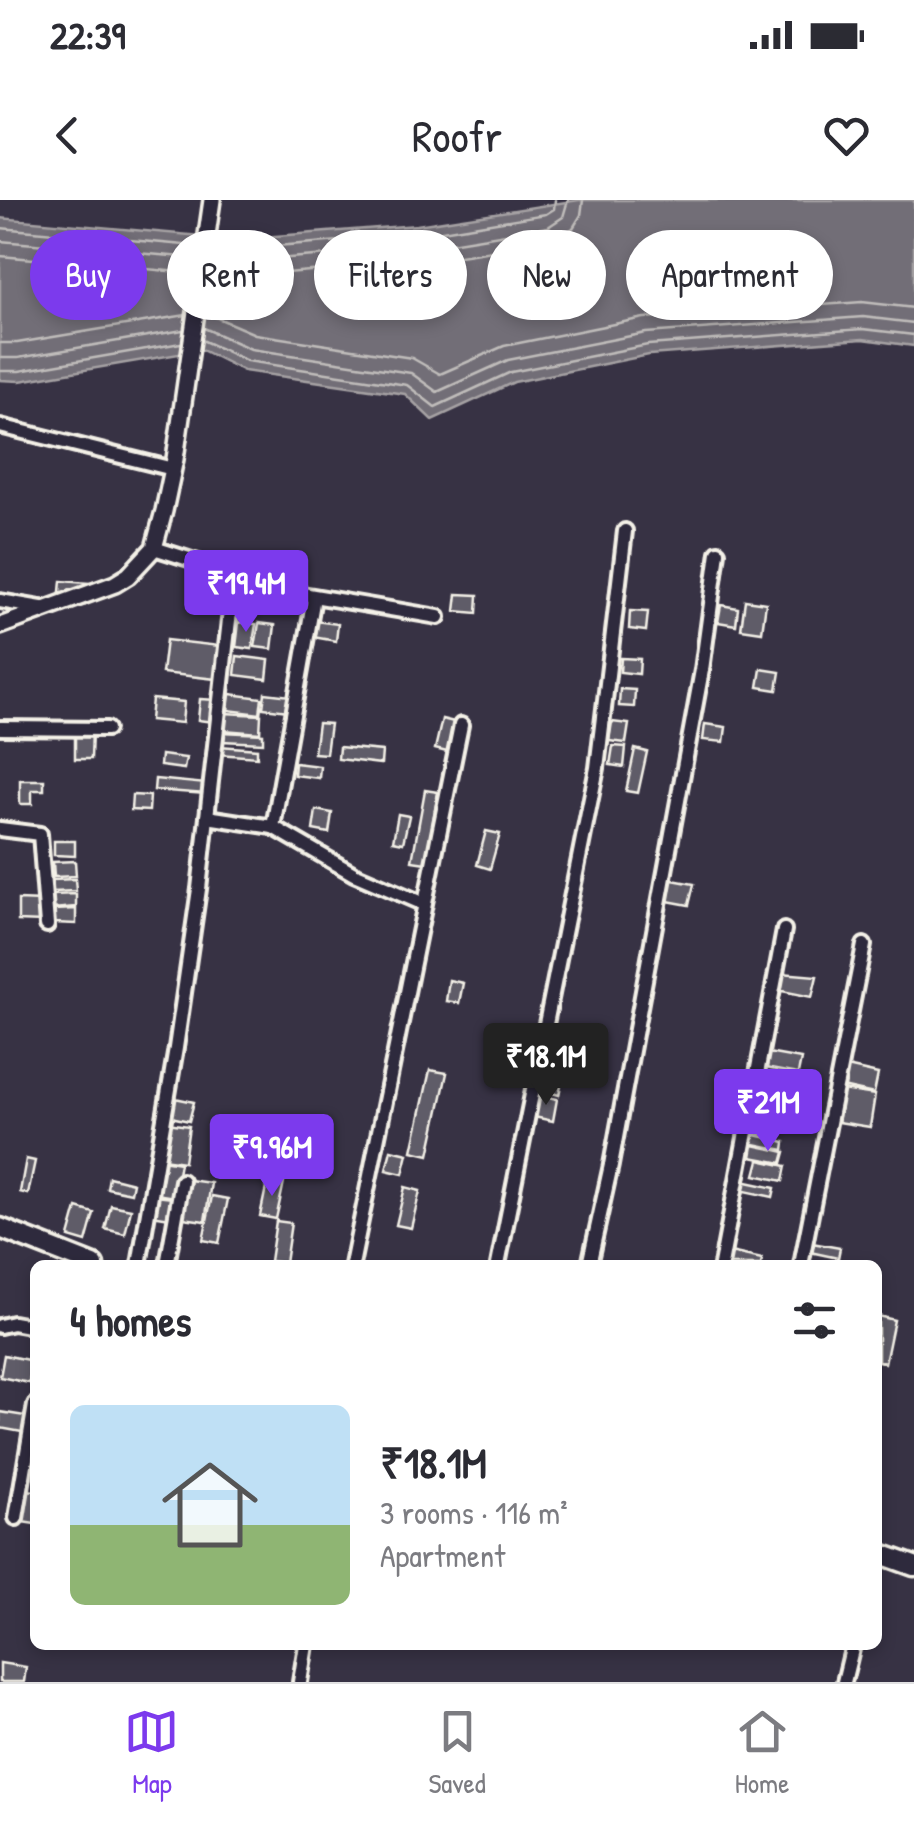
<!DOCTYPE html>
<meta charset="utf-8">
<style>
:root{--surface:#fff;--page:#f7f7f7;--text:#2b2b33;--muted:#7c7c81;--line:#e1e1e2;--accent:#7c3aed}
body{margin:0;font-family:"Patrick Hand",sans-serif;background:var(--page);color:var(--text);height:100vh;display:flex;flex-direction:column;font-size:38px;white-space:nowrap}
*{box-sizing:border-box;margin:0}
p{font-size:32px;color:var(--muted)}
.icon{flex:none;width:55px;height:55px;fill:none;stroke:currentColor;stroke-width:2;stroke-linecap:round;stroke-linejoin:round}
.map{position:relative;flex:1;overflow:hidden}
.panel{position:absolute;left:30px;top:1060px;width:852px;height:390px;display:flex;flex-direction:column;background:var(--surface);border-radius:15px;box-shadow:0 5px 15px #0003}
.panel>*{flex:none}
.hud{position:absolute;left:30px;top:30px;width:855px;height:90px;display:flex;gap:20px}
.price{position:absolute;translate:-50% -85px;padding:0 22px;border-radius:10px;background:var(--accent);color:#fff;font-size:32px;line-height:65px;filter:drop-shadow(0 2px 5px #0008)}
.price::after{content:'';position:absolute;left:50%;top:60px;width:30px;height:22px;margin-left:-15px;background:inherit;clip-path:polygon(0 0,100% 0,50% 100%)}
.price.on{background:#222;color:#fff}
ul{padding:0;list-style:none}
li{display:flex;align-items:center;gap:30px;height:250px;padding:0 40px}
li+li{border-top:2px solid var(--line)}
li span{display:grid;place-items:center;flex:none;width:280px;height:200px;border-radius:15px;color:#555}
li>.icon{margin-inline-start:auto}
span .icon{width:120px;height:120px;fill:#fffc;stroke-width:1}
li b{font-size:42px}
h2{display:flex;justify-content:space-between;align-items:center;height:120px;padding:0 40px;font-size:42px}
.tag{padding:0 35px;border-radius:45px;background:var(--surface);box-shadow:0 5px 15px #0003;font-size:35px;line-height:90px}
.tag.on{background:var(--accent);color:#fff}
.status{display:flex;justify-content:space-between;align-items:center;height:70px;padding:0 50px;background:var(--surface);direction:ltr}
.status svg{height:28px;fill:currentColor}
header{display:flex;justify-content:space-between;align-items:center;height:130px;padding:0 40px;background:var(--surface);font-size:45px;font-weight:600}
.tab-bar{display:flex;justify-content:space-around;align-items:center;height:140px;border-top:2px solid var(--line);background:var(--surface);font-size:28px;color:var(--muted)}
.tab-bar a{display:grid;justify-items:center;gap:5px}
.tab-bar .on{color:var(--accent)}
.map>svg:first-child{display:block}
.water{fill:#726e77;stroke:#a6a2a4;stroke-width:2.5}
.lines{fill:none;stroke-linecap:round;stroke-linejoin:round}
.shore{stroke:#c0bdbb;stroke-width:2.5}
.building{fill:#5f5c67;stroke:#f4f1e8;stroke-width:2.5}
.minor-casing{stroke:#f4f1e8;stroke-width:20}
.tertiary-casing{stroke:#f4f1e8;stroke-width:22}
.secondary-casing{stroke:#f4f1e8;stroke-width:25}
.minor{stroke:#2f2a3d;stroke-width:12}
.tertiary{stroke:#2f2a3d;stroke-width:15}
.secondary{stroke:#2f2a3d;stroke-width:18}
</style>
<div class="status"><b>22:39</b><svg viewBox="0 0 49 12"><path d="M0 12V9h3v3zM5 12V6h3v6zM10 12V3h3v9zM15 12V0h3v12zM26 1h20v11H26zM47 4h2v5h-2z"/></svg></div>
<header><svg class="icon" aria-label="back" viewBox="0 0 24 24"><path d="M15 5l-7 7 7 7"/></svg>Roofr<svg class="icon" aria-label="heart" viewBox="0 0 24 24"><path d="M12 20l-8-8c-3-5 5-10 8-4 3-6 11-1 8 4z"/></svg></header>
<div class="map">
<svg width="914" height="1482" viewBox="0 0 914 1482">
<rect width="100%" height="100%" fill="#373244"/>
<filter id="ink" filterUnits="userSpaceOnUse"><feTurbulence type="fractalNoise" baseFrequency=".01" numOctaves="2"/><feDisplacementMap in="SourceGraphic" scale="20" xChannelSelector="R" yChannelSelector="G"/><feConvolveMatrix kernelMatrix="1 2 1 2 8 2 1 2 1" color-interpolation-filters="sRGB"/></filter>
<g filter="url(#ink)">
<!-- water -->
<path class="water" d="M 579,0 L 914,0 L 914,146 L 863,139 L 649,155 L 514,182 L 432,220 L 405,194 L 244,171 L 202,150 L 20,181 L 0,180 L 0,18 L 235,39 L 417,25 Z"/>
<g class="lines">
<!-- shore -->
<g class="shore">
<path d="M 0,28 L 195,46"/>
<path d="M 0,41 L 194,58"/>
<path d="M 215,48 L 236,49 L 418,35 L 546,14 L 554,9 L 555,0"/>
<path d="M 0,56 L 191,73"/>
<path d="M 214,60 L 237,62 L 420,48 L 548,27 L 563,17 L 568,0"/>
<path d="M 211,75 L 238,77 L 421,62 L 550,42 L 573,28 L 581,15 L 583,0"/>
<path d="M 206,113 L 255,134 L 412,158 L 440,174 L 504,146 L 644,118 L 862,102 L 914,108"/>
<path d="M 204,128 L 251,149 L 411,173 L 437,192 L 508,160 L 646,133 L 863,117 L 914,123"/>
<path d="M 202,140 L 247,161 L 407,185 L 435,207 L 511,172 L 648,145 L 863,129 L 914,135"/>
<path d="M 0,143 L 17,143 L 186,115"/>
<path d="M 0,158 L 18,158 L 183,130"/>
<path d="M 0,171 L 19,171 L 181,143"/>
</g>
</g>
<!-- building -->
<g class="building">
<path d="M 61,381 L 88,383 L 85,405 L 59,402 Z"/>
<path d="M 457,394 L 478,395 L 477,413 L 455,411 Z"/>
<path d="M 745,400 L 766,403 L 762,432 L 741,429 Z"/>
<path d="M 721,405 L 738,408 L 736,425 L 718,422 Z"/>
<path d="M 630,411 L 648,412 L 646,431 L 629,429 Z"/>
<path d="M 315,421 L 338,424 L 336,441 L 313,437 Z"/>
<path d="M 239,422 L 256,424 L 252,449 L 236,447 Z"/>
<path d="M 259,423 L 275,425 L 272,449 L 255,447 Z"/>
<path d="M 166,440 L 220,446 L 216,479 L 162,473 Z"/>
<path d="M 237,456 L 269,460 L 267,479 L 235,475 Z"/>
<path d="M 621,458 L 640,459 L 639,474 L 620,472 Z"/>
<path d="M 761,469 L 780,472 L 777,490 L 758,487 Z"/>
<path d="M 620,489 L 635,490 L 634,507 L 619,506 Z"/>
<path d="M 265,493 L 291,496 L 289,511 L 263,508 Z"/>
<path d="M 230,494 L 262,498 L 260,514 L 228,510 Z"/>
<path d="M 152,499 L 184,502 L 182,523 L 150,520 Z"/>
<path d="M 200,499 L 216,500 L 213,522 L 198,520 Z"/>
<path d="M 224,513 L 261,515 L 260,533 L 223,530 Z"/>
<path d="M 442,519 L 458,523 L 451,553 L 435,549 Z"/>
<path d="M 612,522 L 629,524 L 626,543 L 609,541 Z"/>
<path d="M 318,523 L 330,524 L 326,554 L 314,553 Z"/>
<path d="M 705,524 L 726,527 L 724,542 L 703,540 Z"/>
<path d="M 75,530 L 92,530 L 91,559 L 75,559 Z"/>
<path d="M 222,532 L 263,534 L 263,543 L 222,541 Z"/>
<path d="M 219,546 L 257,549 L 257,557 L 218,554 Z"/>
<path d="M 613,546 L 626,547 L 624,567 L 610,565 Z"/>
<path d="M 339,547 L 382,551 L 381,564 L 338,559 Z"/>
<path d="M 635,549 L 647,552 L 638,593 L 626,591 Z"/>
<path d="M 161,555 L 186,558 L 184,569 L 160,566 Z"/>
<path d="M 295,563 L 320,566 L 319,578 L 294,575 Z"/>
<path d="M 155,579 L 207,584 L 206,594 L 154,590 Z"/>
<path d="M 20,580 L 44,580 L 44,590 L 32,590 L 32,604 L 20,604 Z"/>
<path d="M 425,590 L 438,592 L 426,663 L 412,661 Z"/>
<path d="M 132,595 L 150,596 L 149,611 L 131,610 Z"/>
<path d="M 316,610 L 332,613 L 329,633 L 313,630 Z"/>
<path d="M 398,614 L 409,616 L 403,643 L 393,641 Z"/>
<path d="M 486,631 L 500,634 L 490,669 L 477,665 Z"/>
<path d="M 54,641 L 75,641 L 75,656 L 54,655 Z"/>
<path d="M 75,661 L 76,676 L 54,677 L 53,662 Z"/>
<path d="M 75,679 L 76,691 L 53,692 L 52,680 Z"/>
<path d="M 667,679 L 694,684 L 689,705 L 662,700 Z"/>
<path d="M 76,694 L 76,707 L 52,709 L 52,695 Z"/>
<path d="M 18,700 L 43,701 L 43,722 L 18,721 Z"/>
<path d="M 76,709 L 76,724 L 54,723 L 54,710 Z"/>
<path d="M 781,773 L 817,776 L 812,797 L 777,790 Z"/>
<path d="M 449,780 L 463,783 L 459,803 L 446,801 Z"/>
<path d="M 768,853 L 801,859 L 798,874 L 765,868 Z"/>
<path d="M 555,855 L 567,858 L 559,895 L 548,892 Z"/>
<path d="M 847,867 L 878,874 L 874,894 L 842,887 Z"/>
<path d="M 430,870 L 447,873 L 429,955 L 412,951 Z"/>
<path d="M 760,884 L 795,890 L 791,911 L 756,905 Z"/>
<path d="M 843,890 L 875,895 L 870,927 L 838,922 Z"/>
<path d="M 539,895 L 557,899 L 553,921 L 534,917 Z"/>
<path d="M 175,898 L 194,902 L 189,921 L 171,917 Z"/>
<path d="M 756,907 L 786,913 L 781,938 L 751,932 Z"/>
<path d="M 167,923 L 189,926 L 184,962 L 162,959 Z"/>
<path d="M 751,934 L 785,942 L 784,950 L 749,943 Z"/>
<path d="M 753,945 L 785,952 L 782,963 L 751,957 Z"/>
<path d="M 391,950 L 408,954 L 403,974 L 386,970 Z"/>
<path d="M 26,959 L 35,961 L 28,994 L 20,992 Z"/>
<path d="M 162,960 L 180,963 L 174,997 L 156,994 Z"/>
<path d="M 759,960 L 786,966 L 783,981 L 755,975 Z"/>
<path d="M 109,977 L 133,983 L 131,993 L 107,988 Z"/>
<path d="M 268,978 L 284,982 L 276,1019 L 260,1016 Z"/>
<path d="M 189,980 L 211,983 L 205,1021 L 183,1018 Z"/>
<path d="M 742,981 L 775,988 L 773,997 L 740,990 Z"/>
<path d="M 405,987 L 420,991 L 411,1028 L 396,1025 Z"/>
<path d="M 155,996 L 173,998 L 170,1018 L 152,1015 Z"/>
<path d="M 212,996 L 228,999 L 219,1043 L 203,1040 Z"/>
<path d="M 111,1005 L 131,1009 L 125,1034 L 105,1029 Z"/>
<path d="M 77,1008 L 94,1013 L 86,1042 L 69,1037 Z"/>
<path d="M 276,1021 L 291,1023 L 285,1063 L 270,1061 Z"/>
<path d="M 812,1043 L 840,1048 L 838,1058 L 810,1052 Z"/>
<path d="M 730,1052 L 762,1059 L 761,1065 L 728,1065 Z"/>
<path d="M 878,1116 L 894,1120 L 885,1163 L 878,1161 Z"/>
<path d="M 4,1155 L 33,1161 L 29,1183 L 0,1177 Z"/>
<path d="M 0,1212 L 25,1216 L 22,1232 L 0,1228 Z"/>
<path d="M 27,1290 L 35,1291 L 35,1324 L 22,1322 Z"/>
<path d="M 0,1463 L 26,1467 L 24,1482 L 0,1482 Z"/>
</g>
<g class="lines">
<!-- minor casing -->
<g class="minor-casing">
<g id="minor">
<path d="M 0,226 L 173,269"/>
<path d="M 154,348 L 296,393 L 438,417"/>
<path d="M 0,401 L 47,409"/>
<path d="M 0,528 L 107,529"/>
<path d="M 207,617 L 273,627 L 314,397"/>
<path d="M 273,627 L 354,674 L 424,704"/>
<path d="M 0,629 L 40,634 L 47,725"/>
<path d="M 139,1065 L 176,848 L 199,689 L 234,375"/>
<path d="M 167,1065 L 182,981"/>
<path d="M 352,1065 L 461,525"/>
<path d="M 498,1065 L 597,568 L 625,331"/>
<path d="M 589,1065 L 611,965 L 702,470 L 718,352"/>
<path d="M 721,1065 L 784,730"/>
<path d="M 801,1065 L 864,745"/>
<path d="M 0,1126 L 13,1123 L 35,1127"/>
<path d="M 16,1318 L 35,1205"/>
<path d="M 300,1482 L 306,1445"/>
<path d="M 844,1482 L 853,1445"/>
</g>
</g>
<!-- tertiary casing -->
<g class="tertiary-casing">
<path id="tertiary" d="M 0,426 L 115,384 L 128,376 L 154,348 L 164,311 L 175,259 L 212,0"/>
</g>
<!-- secondary casing -->
<g class="secondary-casing">
<g id="secondary">
<path d="M 0,1028 L 94,1065"/>
<path d="M 878,1353 L 914,1366"/>
</g>
</g>
<!-- minor -->
<use href="#minor" class="minor"/>
<!-- tertiary -->
<use href="#tertiary" class="tertiary"/>
<!-- secondary -->
<use href="#secondary" class="secondary"/>
</g>
</g>
</svg>
<b class="price" style="left:246px;top:435px">₹19.4M</b>
<b class="price on" style="left:546px;top:908px">₹18.1M</b>
<b class="price" style="left:768px;top:954px">₹21M</b>
<b class="price" style="left:272px;top:999px">₹9.96M</b>
<div class="hud">
<a class="tag on">Buy</a>
<a class="tag">Rent</a>
<a class="tag">Filters</a>
<a class="tag">New</a>
<a class="tag">Apartment</a>
</div>
<section class="panel">
<h2>4 homes<svg class="icon" aria-label="filters" viewBox="0 0 24 24"><path d="M4 7h16M4 17h16"/><circle cx="9" cy="7" r="2"/><circle cx="15" cy="17" r="2"/></svg></h2>
<ul>
<li><span style="background:linear-gradient(#bfe0f5 60%,#8fb573 0)"><svg class="icon" aria-label="home" viewBox="0 0 24 24"><path d="M3 11l9-7 9 7M6 9v11h12V9"/></svg></span><div><b>₹18.1M</b><p>3 rooms · 116 m²</p><p>Apartment</p></div></li>
</ul>
</section>
</div>
<nav class="tab-bar">
<a class="on"><svg class="icon" aria-label="map" viewBox="0 0 24 24"><path d="M3 6l6-2 6 2 6-2v14l-6 2-6-2-6 2zM9 4v14M15 6v14"/></svg>Map</a>
<a><svg class="icon" aria-label="saved" viewBox="0 0 24 24"><path d="M7 4h10v16l-5-4-5 4z"/></svg>Saved</a>
<a><svg class="icon" aria-label="home" viewBox="0 0 24 24"><path d="M3 11l9-7 9 7M6 9v11h12V9"/></svg>Home</a>
</nav>
